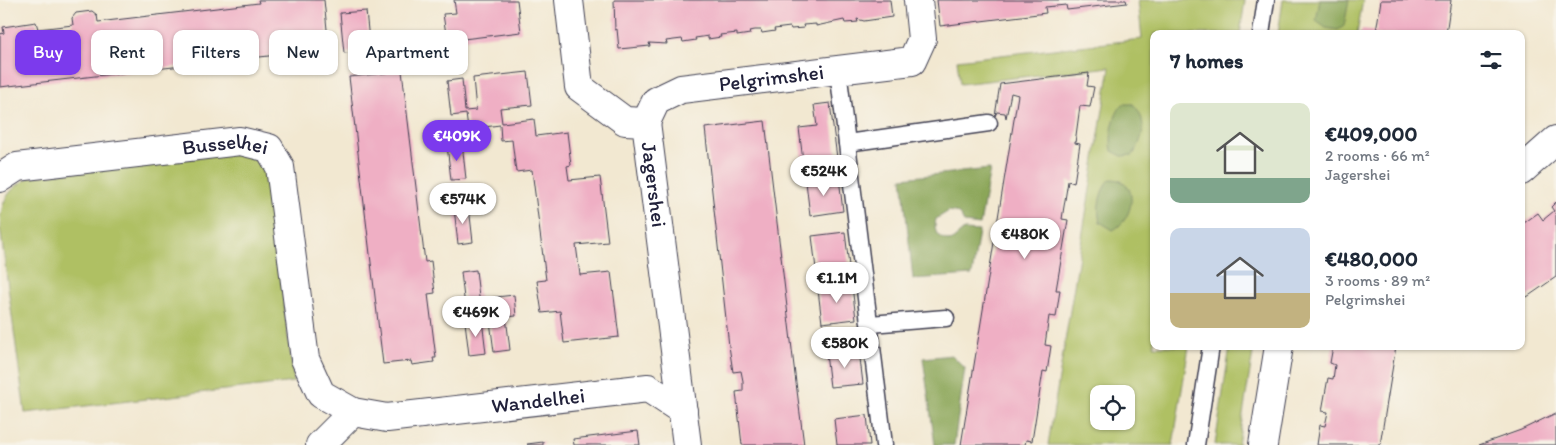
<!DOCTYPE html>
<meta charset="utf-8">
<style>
:root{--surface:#fff;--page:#f2f2f3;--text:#1f2937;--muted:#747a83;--accent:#7c3aed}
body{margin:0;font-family:Itim,sans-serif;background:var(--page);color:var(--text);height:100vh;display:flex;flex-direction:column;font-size:19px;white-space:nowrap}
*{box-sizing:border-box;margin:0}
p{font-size:16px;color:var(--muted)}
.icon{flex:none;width:28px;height:28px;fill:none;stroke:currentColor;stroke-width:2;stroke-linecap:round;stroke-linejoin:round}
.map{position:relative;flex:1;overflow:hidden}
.sheet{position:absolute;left:1150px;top:30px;width:375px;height:320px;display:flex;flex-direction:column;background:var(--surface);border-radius:10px;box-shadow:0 1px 4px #0004}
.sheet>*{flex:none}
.banner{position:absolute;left:15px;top:30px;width:475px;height:45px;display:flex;gap:10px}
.controls{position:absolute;left:1090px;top:385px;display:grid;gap:10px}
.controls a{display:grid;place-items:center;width:45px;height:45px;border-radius:10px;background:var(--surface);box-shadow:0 1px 4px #0004;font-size:25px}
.price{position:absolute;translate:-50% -42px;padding:0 11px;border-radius:18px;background:#fff;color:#222;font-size:16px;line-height:32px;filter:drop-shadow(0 1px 2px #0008)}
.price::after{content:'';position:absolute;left:50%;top:30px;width:15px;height:11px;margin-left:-8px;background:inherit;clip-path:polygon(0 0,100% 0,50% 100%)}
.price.current{background:var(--accent);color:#fff}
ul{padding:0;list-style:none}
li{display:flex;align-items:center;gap:15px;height:125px;padding:0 20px}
li span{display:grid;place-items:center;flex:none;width:140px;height:100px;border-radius:10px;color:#555}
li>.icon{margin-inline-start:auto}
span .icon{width:60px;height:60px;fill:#fffc;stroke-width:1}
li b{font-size:21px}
h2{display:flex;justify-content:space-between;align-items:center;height:60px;padding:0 20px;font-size:21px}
.tag{padding:0 18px;border-radius:10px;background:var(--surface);box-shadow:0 1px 4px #0004;font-size:18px;line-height:45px}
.tag.current{background:var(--accent);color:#fff}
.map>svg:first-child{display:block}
.green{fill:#afc063;stroke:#68714f;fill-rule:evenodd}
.forest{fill:#8ba659;stroke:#56644a}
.building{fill:#efafc4}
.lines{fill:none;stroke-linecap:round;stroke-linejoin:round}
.service-casing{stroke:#414052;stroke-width:19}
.minor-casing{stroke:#414052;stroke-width:30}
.service{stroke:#fff;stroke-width:16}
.minor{stroke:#fff;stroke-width:28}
.labels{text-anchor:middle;stroke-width:4;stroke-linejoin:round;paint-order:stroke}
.street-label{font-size:21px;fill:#22223b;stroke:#f7f3e8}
</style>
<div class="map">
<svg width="1556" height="445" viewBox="0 0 1556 445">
<rect width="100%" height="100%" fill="#f7f3e8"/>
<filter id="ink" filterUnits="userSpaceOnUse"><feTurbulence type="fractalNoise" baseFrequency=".02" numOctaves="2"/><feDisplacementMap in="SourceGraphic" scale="10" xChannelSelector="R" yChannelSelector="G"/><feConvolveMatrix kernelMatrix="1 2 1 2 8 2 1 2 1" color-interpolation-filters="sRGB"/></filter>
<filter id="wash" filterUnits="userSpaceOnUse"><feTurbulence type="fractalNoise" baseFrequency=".0096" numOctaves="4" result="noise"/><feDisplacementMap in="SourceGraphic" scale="20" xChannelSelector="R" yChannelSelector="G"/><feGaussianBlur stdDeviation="1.12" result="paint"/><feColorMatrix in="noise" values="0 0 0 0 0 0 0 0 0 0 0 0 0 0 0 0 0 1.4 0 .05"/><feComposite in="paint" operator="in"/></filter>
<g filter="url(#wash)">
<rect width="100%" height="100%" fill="#f2e8d1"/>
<!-- green -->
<g class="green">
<path d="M 1138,0 L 1245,0 L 1240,34 L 1154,34 L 1154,346 L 1189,346 L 1173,445 L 1048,445 L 1110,67 L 960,84 L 957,60 L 1142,39 ZM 1099,394 L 1126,394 L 1126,421 L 1099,421 Z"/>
<path d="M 1283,0 L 1363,0 L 1357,34 L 1278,34 Z"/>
<path d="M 236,153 C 252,156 260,161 267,175 L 294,382 L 25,413 L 0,227 C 0,202 8,188 31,177 Z"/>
<path d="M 1230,346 L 1254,346 L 1238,445 L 1215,445 Z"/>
</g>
<!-- forest -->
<g class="forest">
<path d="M 1320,0 L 1349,0 L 1344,26 L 1338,30 L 1326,28 L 1316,21 Z"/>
<path d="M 1123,104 L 1133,104 C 1148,119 1144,138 1133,155 L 1122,156 L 1112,151 C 1109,137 1113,114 1123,104 Z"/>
<path d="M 990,169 L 980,225 L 964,223 C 961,214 957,212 949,211 L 936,219 C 933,233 938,238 951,241 L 964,230 L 979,231 L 972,275 L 913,279 L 902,178 Z"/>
<path d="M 1111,179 C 1141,179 1134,220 1113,230 L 1100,222 C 1096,210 1100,187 1111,179 Z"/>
<path d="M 952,355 L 965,368 L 954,445 L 935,445 L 923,358 Z"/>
</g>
<g id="blocks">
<!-- building -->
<g class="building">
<path d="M 258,0 L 324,0 L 329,49 L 0,87 L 0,34 L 4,33 L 3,27 L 36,22 L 38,29 L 73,25 L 72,18 L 76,13 L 92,11 L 97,15 L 98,22 L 259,3 Z"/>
<path d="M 454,0 L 517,0 L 521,32 L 447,41 L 443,14 L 456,13 Z"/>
<path d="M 614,0 L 890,0 L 892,17 L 864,21 L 857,19 L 858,22 L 845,23 L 844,20 L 816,26 L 816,24 L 803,25 L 804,28 L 791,29 L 790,27 L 774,29 L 775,31 L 762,33 L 761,30 L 755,30 L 749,31 L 750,34 L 737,36 L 737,33 L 720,35 L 721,37 L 708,39 L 708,36 L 702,37 L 695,38 L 696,40 L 683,42 L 682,39 L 666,41 L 667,44 L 649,43 L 650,46 L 619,49 L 617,29 L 615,30 Z"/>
<path d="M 937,0 L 1126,0 L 1127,3 L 1067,10 L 1066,5 L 1045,7 L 1046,13 L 940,26 Z"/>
<path d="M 1381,0 L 1451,0 L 1446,34 L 1361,34 L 1362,29 L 1376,32 Z"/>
<path d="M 366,11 L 370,50 L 344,53 L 340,13 Z"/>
<path d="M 402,71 L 425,262 L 431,261 L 435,293 L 428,294 L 436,358 L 433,358 L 434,362 L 412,365 L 411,361 L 383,364 L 349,77 Z"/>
<path d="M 528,72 L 532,105 L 500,108 L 502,123 L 534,119 L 536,136 L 567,132 L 571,165 L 567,166 L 569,180 L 600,177 L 608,242 L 576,245 L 580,275 L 611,272 L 619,337 L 564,343 L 560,311 L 542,313 L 537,281 L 546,280 L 532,170 L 516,172 L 512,140 L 501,141 L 500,125 L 468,129 L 466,114 L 451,116 L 447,81 L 462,79 L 465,111 L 476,110 L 473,78 Z"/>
<path d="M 1089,73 L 1087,86 L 1094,87 L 1090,107 L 1080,106 L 1075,143 L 1080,144 L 1074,183 L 1068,181 L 1062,219 L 1068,220 L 1056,290 L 1060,290 L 1056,317 L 1049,316 L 1045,345 L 1051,346 L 1047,372 L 1043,371 L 1032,441 L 1026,440 L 1025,445 L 961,445 L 1018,95 L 1011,93 L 1006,118 L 1005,113 L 997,112 L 995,116 L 1000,84 Z"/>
<path d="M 830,103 L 837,158 L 803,161 L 799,128 L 817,126 L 814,105 Z"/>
<path d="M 765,121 L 795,375 L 804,445 L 742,445 L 736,392 L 743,391 L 743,381 L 741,371 L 733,372 L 729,346 L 705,128 Z"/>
<path d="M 462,143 L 466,179 L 451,180 L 447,145 Z"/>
<path d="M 839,178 L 843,211 L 810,216 L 806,182 Z"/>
<path d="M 1556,202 L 1556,277 L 1527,297 L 1525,295 L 1521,297 L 1521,225 L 1538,213 L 1543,220 L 1554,211 L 1551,207 Z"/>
<path d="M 469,207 L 473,242 L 458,244 L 454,208 Z"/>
<path d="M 845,232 L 849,266 L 816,269 L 812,236 Z"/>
<path d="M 476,270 L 480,306 L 465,307 L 461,272 Z"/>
<path d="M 852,286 L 856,319 L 822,323 L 818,290 Z"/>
<path d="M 514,295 L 516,316 L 506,317 L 510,350 L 494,352 L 487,298 Z"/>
<path d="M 482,320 L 486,353 L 469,355 L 465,322 Z"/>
<path d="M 1333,346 L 1396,346 L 1380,445 L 1317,445 L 1320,425 L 1325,426 L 1328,412 L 1322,411 L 1328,378 L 1333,379 L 1335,365 L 1330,363 Z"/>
<path d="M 859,350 L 863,384 L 830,387 L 826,354 Z"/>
<path d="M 1556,413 L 1556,445 L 1479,445 L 1521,430 Z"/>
<path d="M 867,415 L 870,445 L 837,445 L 834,419 Z"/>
<path d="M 638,431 L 640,445 L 574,445 L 573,439 Z"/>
<path d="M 543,442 L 543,445 L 528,445 L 527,444 Z"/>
</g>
</g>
</g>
<g filter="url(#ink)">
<use href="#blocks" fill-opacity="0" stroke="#414052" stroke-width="1"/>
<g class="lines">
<!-- service casing -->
<g class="service-casing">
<g id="service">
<path d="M 1261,34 L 1266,0"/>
<path d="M 838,70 L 884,445"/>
<path d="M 847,143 L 989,123"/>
<path d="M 870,324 L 946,318"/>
<path d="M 1196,445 L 1211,346"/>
</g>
</g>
<!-- minor casing -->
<g class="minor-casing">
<g id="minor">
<path id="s1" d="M 569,0 L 579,87 L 625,121 L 646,122 L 687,445"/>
<path id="s2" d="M 646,122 L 656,101 L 681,89 L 912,61 L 922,39 L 918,0"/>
<path d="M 1521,171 L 1556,140"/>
<path id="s3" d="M 0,178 L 17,167 L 240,141 L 269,148 L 280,167 L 305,359 L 321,394 L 353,412 L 387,418 L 648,388 L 683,411"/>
<path d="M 320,445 L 353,412"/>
<path d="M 1263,445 L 1279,346"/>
</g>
</g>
<!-- service -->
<use href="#service" class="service"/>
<!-- minor -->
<use href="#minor" class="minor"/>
</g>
</g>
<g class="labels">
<!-- street labels -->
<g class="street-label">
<text dy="7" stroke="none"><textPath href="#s2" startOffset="142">Pelgrimshei</textPath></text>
<text dy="7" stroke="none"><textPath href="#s3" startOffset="230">Busselhei</textPath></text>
<text dy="7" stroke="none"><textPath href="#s1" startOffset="229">Jagershei</textPath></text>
<text dy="7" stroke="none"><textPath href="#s3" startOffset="752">Wandelhei</textPath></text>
</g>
</g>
</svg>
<div class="controls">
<a><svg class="icon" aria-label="locate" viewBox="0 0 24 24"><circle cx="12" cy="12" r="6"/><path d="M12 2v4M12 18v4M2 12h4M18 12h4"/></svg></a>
</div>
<b class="price current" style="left:457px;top:162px">€409K</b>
<b class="price" style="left:824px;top:197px">€524K</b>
<b class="price" style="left:463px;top:225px">€574K</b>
<b class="price" style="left:1025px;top:260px">€480K</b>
<b class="price" style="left:837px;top:304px">€1.1M</b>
<b class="price" style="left:476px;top:338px">€469K</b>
<b class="price" style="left:845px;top:369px">€580K</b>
<div class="banner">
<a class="tag current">Buy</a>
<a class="tag">Rent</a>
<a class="tag">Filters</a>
<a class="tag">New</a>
<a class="tag">Apartment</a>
</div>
<section class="sheet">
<h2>7 homes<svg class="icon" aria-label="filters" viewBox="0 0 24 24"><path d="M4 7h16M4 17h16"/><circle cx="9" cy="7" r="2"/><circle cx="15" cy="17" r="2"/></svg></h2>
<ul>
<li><span style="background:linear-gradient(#dfe7d0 75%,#7fa58c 0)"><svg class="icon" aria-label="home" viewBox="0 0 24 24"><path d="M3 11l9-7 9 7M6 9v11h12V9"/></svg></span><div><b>€409,000</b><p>2 rooms · 66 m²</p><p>Jagershei</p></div></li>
<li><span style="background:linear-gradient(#c9d6e8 65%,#c2b280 0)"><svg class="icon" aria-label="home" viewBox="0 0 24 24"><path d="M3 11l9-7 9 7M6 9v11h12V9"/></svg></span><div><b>€480,000</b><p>3 rooms · 89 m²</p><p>Pelgrimshei</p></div></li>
</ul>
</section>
</div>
